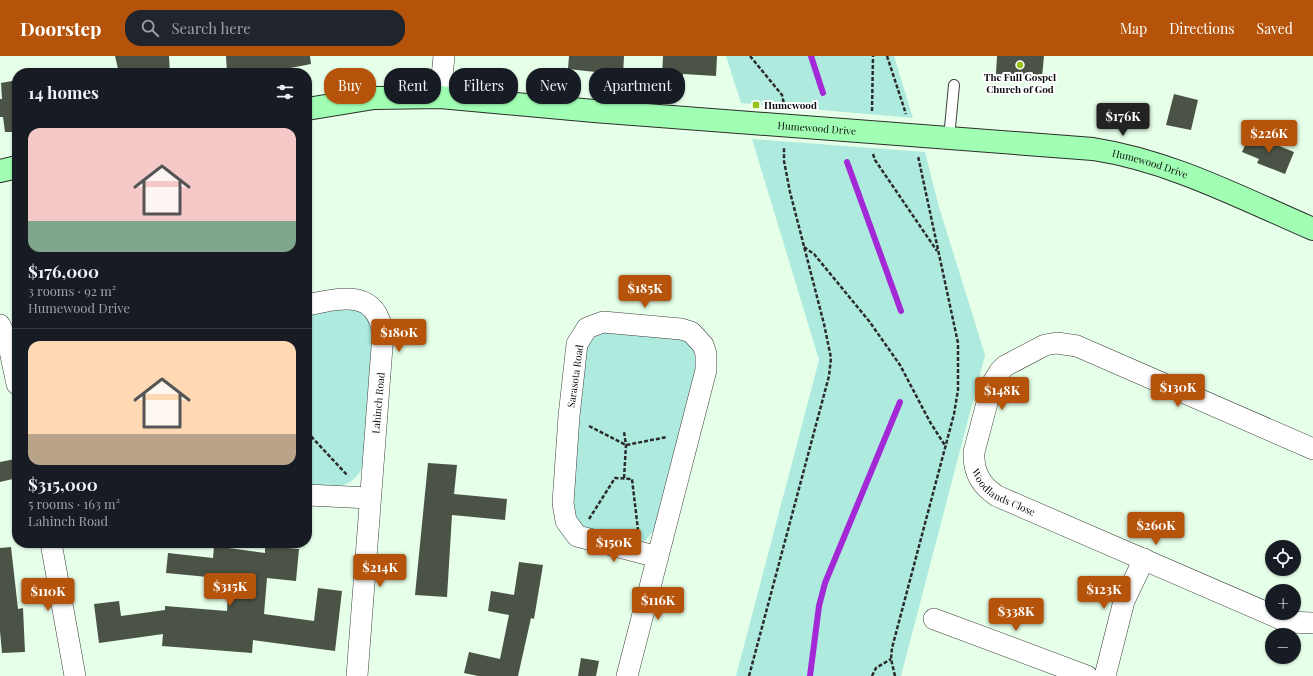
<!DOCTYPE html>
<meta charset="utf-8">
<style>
:root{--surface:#171b24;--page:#20242c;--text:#f1f3f6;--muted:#9ea1a6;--line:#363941;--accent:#b45309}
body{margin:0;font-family:"Playfair Display",serif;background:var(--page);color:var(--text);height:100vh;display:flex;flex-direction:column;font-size:15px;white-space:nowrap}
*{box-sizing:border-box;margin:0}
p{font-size:13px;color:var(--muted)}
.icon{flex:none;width:22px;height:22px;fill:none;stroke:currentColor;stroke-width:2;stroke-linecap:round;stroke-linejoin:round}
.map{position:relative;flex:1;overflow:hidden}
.drawer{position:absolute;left:12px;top:12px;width:300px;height:480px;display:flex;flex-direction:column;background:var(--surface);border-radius:16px;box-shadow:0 1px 3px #0004}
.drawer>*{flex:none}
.banner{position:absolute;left:324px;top:12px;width:380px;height:36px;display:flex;gap:8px}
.tools{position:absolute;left:1265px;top:484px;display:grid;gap:8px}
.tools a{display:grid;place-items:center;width:36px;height:36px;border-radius:50%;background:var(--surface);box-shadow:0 1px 3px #0004;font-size:20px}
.price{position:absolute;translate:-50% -34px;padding:0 9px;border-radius:4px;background:var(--accent);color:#fff;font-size:13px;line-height:26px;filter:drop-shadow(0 1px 2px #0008)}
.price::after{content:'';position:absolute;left:50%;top:24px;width:12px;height:9px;margin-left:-6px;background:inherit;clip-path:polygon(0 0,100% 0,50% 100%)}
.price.active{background:#222;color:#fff}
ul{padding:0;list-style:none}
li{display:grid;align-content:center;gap:8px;height:212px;padding:0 16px}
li+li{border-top:1px solid var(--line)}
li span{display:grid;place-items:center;height:124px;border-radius:12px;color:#555}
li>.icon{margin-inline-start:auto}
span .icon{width:72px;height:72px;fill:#fffc;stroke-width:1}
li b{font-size:17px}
h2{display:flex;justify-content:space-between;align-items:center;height:48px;padding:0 16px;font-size:17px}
.pill{padding:0 14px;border-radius:16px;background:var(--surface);box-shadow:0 1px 3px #0004;font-size:14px;line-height:36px}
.pill.active{background:var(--accent);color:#fff}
header{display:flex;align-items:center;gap:24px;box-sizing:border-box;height:56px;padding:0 20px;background:var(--accent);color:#fff}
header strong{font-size:19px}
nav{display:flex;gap:22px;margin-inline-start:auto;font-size:14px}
.search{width:280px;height:36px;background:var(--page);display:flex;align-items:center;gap:10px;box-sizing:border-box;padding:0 14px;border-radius:16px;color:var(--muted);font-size:15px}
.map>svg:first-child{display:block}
.green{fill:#aeebde}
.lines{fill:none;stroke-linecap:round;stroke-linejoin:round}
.stream{stroke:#a329d7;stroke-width:6}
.building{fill:#4a5345}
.lane-casing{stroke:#3d3d3d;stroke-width:12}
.street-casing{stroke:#3d3d3d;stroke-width:22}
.secondary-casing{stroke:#2c2c2c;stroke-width:24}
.path{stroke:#2c2c2c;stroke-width:2.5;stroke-dasharray:4 2;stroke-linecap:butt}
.lane{stroke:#fff;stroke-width:10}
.street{stroke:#fff;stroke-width:21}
.secondary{stroke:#a1ffb4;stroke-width:22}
.poi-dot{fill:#96c21a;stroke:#fff;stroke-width:1.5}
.labels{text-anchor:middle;stroke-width:4;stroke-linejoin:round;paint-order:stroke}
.poi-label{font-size:10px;font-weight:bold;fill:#0a0a0a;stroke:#fff}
.street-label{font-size:10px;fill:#0a0a0a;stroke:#fff}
</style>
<header>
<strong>Doorstep</strong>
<div class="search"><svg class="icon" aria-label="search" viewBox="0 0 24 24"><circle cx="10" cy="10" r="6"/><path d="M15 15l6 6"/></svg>Search here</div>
<nav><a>Map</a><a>Directions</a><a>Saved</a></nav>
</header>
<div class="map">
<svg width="1313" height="620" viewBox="0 0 1313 620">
<rect width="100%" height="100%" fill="#e6ffe9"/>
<!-- green -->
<g class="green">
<path d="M 726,0 L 894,0 L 913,62 L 741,47 Z"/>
<path d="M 752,83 L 925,96 L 939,151 L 985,299 L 901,620 L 736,620 L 819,304 Z"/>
<path d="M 354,251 L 368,260 L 373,274 L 364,408 C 352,436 332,431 307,430 L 307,257 Z"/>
<path d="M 601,275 L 690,283 L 700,311 L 660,467 L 645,485 L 580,473 L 572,453 L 580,297 Z"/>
</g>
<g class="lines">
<!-- stream -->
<g class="stream">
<path d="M 811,0 L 823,37"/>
<path d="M 847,106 L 901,255"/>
<path d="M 810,620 L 819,550 L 825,527 L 900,346"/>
</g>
</g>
<!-- building -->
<g class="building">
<path d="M 115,0 L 169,0 L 170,17 L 119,17 Z"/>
<path d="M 226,0 L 310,0 L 311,8 L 275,15 L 275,17 L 227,17 Z"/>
<path d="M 569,0 L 624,0 L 623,19 L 568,13 Z"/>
<path d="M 663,0 L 717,0 L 716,20 L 683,18 L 683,23 L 662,21 Z"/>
<path d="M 997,0 L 1044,0 L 1042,21 L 996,18 Z"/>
<path d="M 17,24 L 17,76 L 5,76 L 3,61 L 0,61 L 0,43 L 2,43 L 1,27 Z"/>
<path d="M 1174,38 L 1198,44 L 1191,74 L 1166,69 Z"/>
<path d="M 1250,78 L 1294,96 L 1285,118 L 1257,107 L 1259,103 L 1242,96 Z"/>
<path d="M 15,403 L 17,422 L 0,426 L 0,406 Z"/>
<path d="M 428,407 L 457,409 L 454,438 L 507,443 L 505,464 L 452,459 L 447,541 L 415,539 Z"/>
<path d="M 214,490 L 265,497 L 265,490 L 299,493 L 296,525 L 267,522 L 264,558 L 314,565 L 318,532 L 342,535 L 335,595 L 253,584 L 252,597 L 162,590 L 163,578 L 99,587 L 94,548 L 119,545 L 121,560 L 165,554 L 165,550 L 227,555 L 229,523 L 166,517 L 168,497 L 213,502 Z"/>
<path d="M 11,491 L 18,553 L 23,552 L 25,596 L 2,597 L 0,575 L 0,492 Z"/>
<path d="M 519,506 L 543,509 L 534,563 L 531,562 L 518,620 L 478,620 L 464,617 L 469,596 L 500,603 L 509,559 L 488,555 L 491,535 L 514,539 Z"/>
<path d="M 581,602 L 599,605 L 596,620 L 578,620 Z"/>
</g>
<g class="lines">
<!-- lane casing -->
<g class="lane-casing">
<path id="lane" d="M 949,82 L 954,29"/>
</g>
<!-- street casing -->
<g class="street-casing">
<g id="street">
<path d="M 440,41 L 444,0"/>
<path d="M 307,249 C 341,242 376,232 383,278 L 357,620"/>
<path d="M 0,269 L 9,290 L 17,328"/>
<path id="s1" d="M 1313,393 L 1077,290 L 1057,287 L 1045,289 L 1005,310 L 1000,315 L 992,328 L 974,396 C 973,415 980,429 997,440 L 1288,566 L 1313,567"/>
<path d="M 307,439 L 370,442"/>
<path d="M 51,487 L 75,620"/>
<path d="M 934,563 L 1087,620"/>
<path d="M 627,620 L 706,314 L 706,298 L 703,289 L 691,276 L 681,273 L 603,266 L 587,272 L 577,288 L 569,360 L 563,447 L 566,465 L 577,480 L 658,501"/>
<path d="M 1105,620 L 1124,545 L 1144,503"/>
</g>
</g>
<!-- secondary casing -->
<g class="secondary-casing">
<g id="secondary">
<path id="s2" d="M 307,53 L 374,42 L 440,41 L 594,55 L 1093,93 C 1171,105 1241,142 1313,173"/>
<path d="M 0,115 L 17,111"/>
</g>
</g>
<!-- path -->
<g class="path">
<path d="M 750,0 L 782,39 L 784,48"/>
<path d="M 887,0 L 906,58"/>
<path d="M 872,55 L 873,0"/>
<path d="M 873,98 L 875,104 L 937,195"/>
<path d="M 804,191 L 814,198 L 869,265 L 900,309 L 930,366 L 946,391"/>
<path d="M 589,370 L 626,389 L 667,381"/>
<path d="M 307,376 L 348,420"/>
<path d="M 624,422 L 626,389 L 624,376"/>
<path d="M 589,463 L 615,422 L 632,423 L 638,474"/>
<path d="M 749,620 L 829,320 L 831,302 L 824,268 L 790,136 L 784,105 L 784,91"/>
<path d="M 872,620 L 876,612 L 891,603"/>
<path d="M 895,620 L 891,603 L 892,592 L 954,358 L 958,334 L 958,287 L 918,100"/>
</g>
<!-- lane -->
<use href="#lane" class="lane"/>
<!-- street -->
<use href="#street" class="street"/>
<!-- secondary -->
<use href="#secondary" class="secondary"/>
</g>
<!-- markers -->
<g class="poi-dot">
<circle cx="1020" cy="9" r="4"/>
<rect x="752" y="45" width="8" height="8" rx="2"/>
</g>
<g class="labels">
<!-- poi labels -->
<g class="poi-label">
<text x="1020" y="25">The Full Gospel<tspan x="1020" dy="12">Church of God</tspan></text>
<text x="764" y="53" text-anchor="start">Humewood</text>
</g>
<!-- street labels -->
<g class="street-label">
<text dy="4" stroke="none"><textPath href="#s2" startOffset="512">Humewood Drive</textPath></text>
<text dy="4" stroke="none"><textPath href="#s2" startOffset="848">Humewood Drive</textPath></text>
<text transform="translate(575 320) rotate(-82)" y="4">Sarasota Road</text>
<text transform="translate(378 347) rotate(-85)" y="4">Lahinch Road</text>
<text dy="4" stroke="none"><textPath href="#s1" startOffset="483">Woodlands Close</textPath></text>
</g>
</g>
</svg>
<div class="tools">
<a><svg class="icon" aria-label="locate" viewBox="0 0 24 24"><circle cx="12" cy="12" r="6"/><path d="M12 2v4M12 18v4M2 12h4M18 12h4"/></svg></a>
<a>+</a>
<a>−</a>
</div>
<b class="price active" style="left:1123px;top:81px">$176K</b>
<b class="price" style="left:1269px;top:98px">$226K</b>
<b class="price" style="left:645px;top:253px">$185K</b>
<b class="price" style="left:399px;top:297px">$180K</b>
<b class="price" style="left:1178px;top:352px">$130K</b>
<b class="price" style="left:1002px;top:355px">$148K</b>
<b class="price" style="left:1156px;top:490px">$260K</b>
<b class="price" style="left:614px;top:507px">$150K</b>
<b class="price" style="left:380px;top:532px">$214K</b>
<b class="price" style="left:230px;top:551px">$315K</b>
<b class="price" style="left:1104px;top:554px">$123K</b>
<b class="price" style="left:48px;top:556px">$110K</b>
<b class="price" style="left:658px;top:565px">$116K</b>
<b class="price" style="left:1016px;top:576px">$338K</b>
<div class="banner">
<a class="pill active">Buy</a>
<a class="pill">Rent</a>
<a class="pill">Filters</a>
<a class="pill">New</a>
<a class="pill">Apartment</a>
</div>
<section class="drawer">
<h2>14 homes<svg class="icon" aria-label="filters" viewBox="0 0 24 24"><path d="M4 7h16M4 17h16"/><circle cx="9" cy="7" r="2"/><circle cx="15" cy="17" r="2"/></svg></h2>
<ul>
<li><span style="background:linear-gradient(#f6c9c9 75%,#7fa58c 0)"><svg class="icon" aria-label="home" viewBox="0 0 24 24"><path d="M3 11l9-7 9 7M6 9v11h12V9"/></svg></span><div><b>$176,000</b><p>3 rooms · 92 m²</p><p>Humewood Drive</p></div></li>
<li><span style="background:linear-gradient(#ffd9b3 75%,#b9a48a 0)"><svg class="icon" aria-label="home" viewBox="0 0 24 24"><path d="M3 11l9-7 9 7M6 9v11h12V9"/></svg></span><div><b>$315,000</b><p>5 rooms · 163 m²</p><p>Lahinch Road</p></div></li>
</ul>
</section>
</div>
